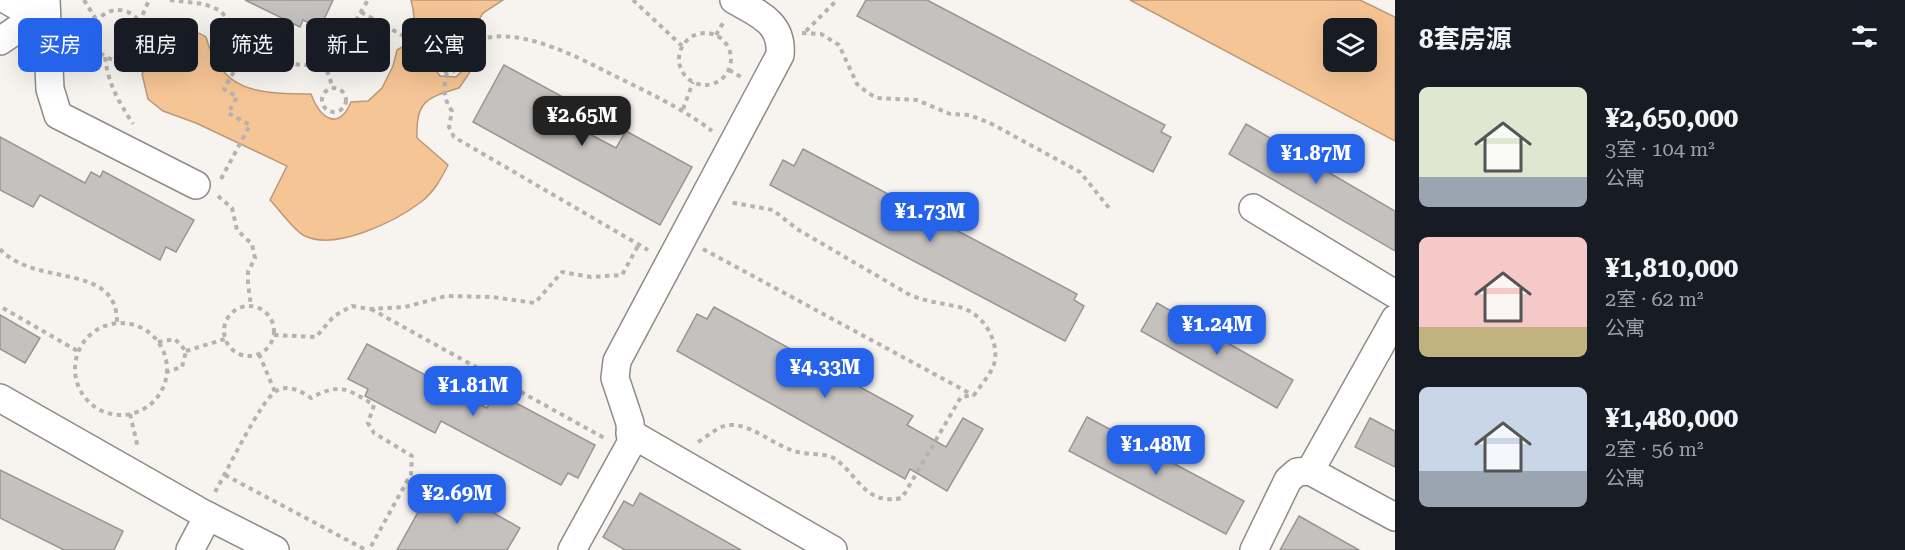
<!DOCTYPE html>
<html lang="zh">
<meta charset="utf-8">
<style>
:root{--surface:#171b24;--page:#20242c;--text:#f1f3f6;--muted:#9ea1a6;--accent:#2563eb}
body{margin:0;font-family:"Roboto Serif","Noto Sans SC",serif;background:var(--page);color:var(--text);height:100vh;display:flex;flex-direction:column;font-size:22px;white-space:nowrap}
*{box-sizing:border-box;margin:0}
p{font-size:20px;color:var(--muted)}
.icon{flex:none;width:33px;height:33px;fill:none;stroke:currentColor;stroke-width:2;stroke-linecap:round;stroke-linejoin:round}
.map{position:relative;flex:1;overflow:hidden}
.side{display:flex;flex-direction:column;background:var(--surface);width:510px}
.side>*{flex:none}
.guide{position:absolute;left:18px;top:18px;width:570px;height:54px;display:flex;gap:12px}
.fabs{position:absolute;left:1323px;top:18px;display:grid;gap:12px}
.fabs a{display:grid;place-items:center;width:54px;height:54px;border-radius:9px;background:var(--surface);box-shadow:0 6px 24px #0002;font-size:30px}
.price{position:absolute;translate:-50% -51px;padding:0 14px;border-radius:12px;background:var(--accent);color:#fff;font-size:20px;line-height:39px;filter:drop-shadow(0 2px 3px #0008)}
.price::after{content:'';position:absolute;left:50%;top:36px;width:18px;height:14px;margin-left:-9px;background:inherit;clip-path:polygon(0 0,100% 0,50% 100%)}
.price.on{background:#222;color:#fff}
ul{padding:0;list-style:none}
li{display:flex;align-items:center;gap:18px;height:150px;padding:0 24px}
li span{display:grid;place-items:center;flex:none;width:168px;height:120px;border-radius:9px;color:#555}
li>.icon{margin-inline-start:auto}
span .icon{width:72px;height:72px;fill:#fffc;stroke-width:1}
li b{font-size:26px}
h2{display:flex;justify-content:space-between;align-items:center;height:72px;padding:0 24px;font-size:26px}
.pill{padding:0 21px;border-radius:9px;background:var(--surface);box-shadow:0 6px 24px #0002;font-size:21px;line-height:54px}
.pill.on{background:var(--accent);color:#fff}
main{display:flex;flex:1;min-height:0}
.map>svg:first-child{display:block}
.water{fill:#f6c595;stroke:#bc9977;stroke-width:1.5;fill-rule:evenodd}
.building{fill:#c5c1be;stroke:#989592;stroke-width:1.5}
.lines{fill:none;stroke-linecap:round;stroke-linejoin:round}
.minor-casing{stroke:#8f8b88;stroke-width:30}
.path{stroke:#b5b2af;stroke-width:4;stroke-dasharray:4.5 4.5;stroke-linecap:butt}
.minor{stroke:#fff;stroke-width:27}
</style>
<main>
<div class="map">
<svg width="1395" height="550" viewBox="0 0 1395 550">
<rect width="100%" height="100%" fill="#f7f4f0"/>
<!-- water -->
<g class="water">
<path d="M 411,0 L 503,0 L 483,13 L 475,26 C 485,55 475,65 459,88 C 426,98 416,101 417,138 L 448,165 C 441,179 434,192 421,202 C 396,221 336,251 305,236 C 295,232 278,208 270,200 L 287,166 L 196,123 L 163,111 L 148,99 L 142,74 L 150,61 L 159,36 C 177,29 189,27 206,37 C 222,95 261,93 311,94 C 320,118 338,132 351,102 L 368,101 L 382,88 L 393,66 L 397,50 C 416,42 416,17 411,0 ZM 445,47 L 455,47 L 465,59 L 464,69 L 456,77 L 440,76 L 434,67 L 437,52 Z"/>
<path d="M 1130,0 L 1360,0 L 1395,17 L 1395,141 ZM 1366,28 L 1366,62 L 1334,62 L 1334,28 Z"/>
</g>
<!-- building -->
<g class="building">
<path d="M 245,0 L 333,0 L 320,28 L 303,20 L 300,27 Z"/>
<path d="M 866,0 L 927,0 L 1165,125 L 1161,132 L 1171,137 L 1153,172 L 857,16 Z"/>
<path d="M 504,65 L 572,102 L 563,118 L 576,127 L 616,148 L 626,131 L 692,167 L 660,225 L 473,122 Z"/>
<path d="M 1246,124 L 1395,211 L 1395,251 L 1229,154 Z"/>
<path d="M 0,137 L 85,183 L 91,172 L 100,177 L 103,171 L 194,220 L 176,252 L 166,247 L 160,260 L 40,195 L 33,207 L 0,190 Z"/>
<path d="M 803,149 L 1077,294 L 1074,300 L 1084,306 L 1065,341 L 770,185 L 783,160 L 794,166 Z"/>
<path d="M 1157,303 L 1293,380 L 1277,408 L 1141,331 Z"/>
<path d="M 714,307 L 913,416 L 907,425 L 946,447 L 963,418 L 983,429 L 947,491 L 910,469 L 905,479 L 677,351 L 697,314 L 707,319 Z"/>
<path d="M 0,315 L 40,338 L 25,363 L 0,349 Z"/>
<path d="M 367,344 L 487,408 L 493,397 L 502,402 L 505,397 L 595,445 L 578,478 L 568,473 L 561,485 L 441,421 L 435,433 L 365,396 L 368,389 L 348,379 Z"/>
<path d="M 1087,417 L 1244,501 L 1226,534 L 1069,451 Z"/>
<path d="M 1370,418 L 1395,431 L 1395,467 L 1355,447 Z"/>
<path d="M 0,470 L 123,531 L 114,550 L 64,550 L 0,518 Z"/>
<path d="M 436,480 L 520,528 L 507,550 L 397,550 Z"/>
<path d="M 640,493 L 741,550 L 625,550 L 603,537 L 624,501 L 633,506 Z"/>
<path d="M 1299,516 L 1359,550 L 1280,550 Z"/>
</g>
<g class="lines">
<!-- minor casing -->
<g class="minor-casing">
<g id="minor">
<path d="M 7,0 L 31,14"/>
<path d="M 46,0 L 50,89 L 58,115 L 196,185"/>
<path d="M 0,41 L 22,26 L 37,0"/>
<path d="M 1253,208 L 1395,294"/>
<path d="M 0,398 L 204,514 L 275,550"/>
<path d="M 630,433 L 833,550"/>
<path d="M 1310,471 L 1395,319"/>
<path d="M 190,550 L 208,516"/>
<path d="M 572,550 L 631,443 L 630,423 L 615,378 L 617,361 L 780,55 C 783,23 759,14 734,0"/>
<path d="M 1254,550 L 1288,480 L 1297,472 L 1310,471 L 1395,517"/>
</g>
</g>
<!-- path -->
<g class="path">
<path d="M 84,0 L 97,21"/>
<path d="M 170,0 L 204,4 L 219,10 L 242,32"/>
<path d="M 633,0 L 682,46"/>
<circle cx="118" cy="35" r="25"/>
<path d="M 361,12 L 439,56"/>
<path d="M 139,23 L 149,0"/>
<circle cx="251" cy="42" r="14"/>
<path d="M 806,31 L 837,0"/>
<circle cx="705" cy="59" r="26"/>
<path d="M 802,33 L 821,34 L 839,45 L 857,84 L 868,93 L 877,98 L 917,100 L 950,114 L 969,115 L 990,123 L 1080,172 L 1109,208"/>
<path d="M 716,35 L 723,23"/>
<circle cx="449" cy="61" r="11"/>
<path d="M 262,51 C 328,86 337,51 368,0"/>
<path d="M 457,55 C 495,11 575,56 615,76 C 649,93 682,108 712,131"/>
<path d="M 105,57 C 108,84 119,102 133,124"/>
<path d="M 324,62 L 333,88"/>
<path d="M 729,70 L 741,77"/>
<path d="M 447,73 C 443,88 443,98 452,111 L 449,127 L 454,137 L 648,250"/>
<circle cx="334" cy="100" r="12"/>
<path d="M 683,109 L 693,82"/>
<path d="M 221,179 L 250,125 L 228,113 L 237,97 L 224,89 L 244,54"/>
<path d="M 218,196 L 232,208 L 237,230 L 252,244 L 255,258 L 248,272 L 248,283 L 251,306"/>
<path d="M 0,249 C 35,288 118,261 117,323"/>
<path d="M 703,249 L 973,395"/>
<circle cx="249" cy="331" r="25"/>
<path d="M 3,308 L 79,352"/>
<path d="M 371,309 L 606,439"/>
<circle cx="121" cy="369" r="46"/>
<path d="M 274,335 L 316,337 L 334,316 L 352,306 L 370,309 L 405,307 L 446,296 L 492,297 L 535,303 L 562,272 L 591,277 L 622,275 L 639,244"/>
<path d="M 158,342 L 175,339 L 186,351 L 182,367 L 166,372"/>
<path d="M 186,351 L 225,339"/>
<path d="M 259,354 L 275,392"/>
<path d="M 130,414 L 138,448"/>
<path d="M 698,442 C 710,435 719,424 734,425 C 755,427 774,445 794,451 C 808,456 826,451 838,461 C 860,479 866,505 902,498 L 961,397 L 974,395 C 981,385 993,372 995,360 C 998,337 981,312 959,307 C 942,303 927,302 910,295 L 797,229 L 773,210 L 729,202"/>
<path d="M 225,475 L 366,550"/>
<path d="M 215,492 C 226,473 261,400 276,391 C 288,384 301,391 311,398 C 341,382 347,389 374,405 L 368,423 L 374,433 L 412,456 L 411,474 L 369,550"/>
</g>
<!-- minor -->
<use href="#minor" class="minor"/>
</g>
</svg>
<div class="fabs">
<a><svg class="icon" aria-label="layers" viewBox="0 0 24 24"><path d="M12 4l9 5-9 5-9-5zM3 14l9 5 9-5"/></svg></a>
</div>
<b class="price on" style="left:582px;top:147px">¥2.65M</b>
<b class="price" style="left:1316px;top:185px">¥1.87M</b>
<b class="price" style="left:930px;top:243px">¥1.73M</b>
<b class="price" style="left:1217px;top:356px">¥1.24M</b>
<b class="price" style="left:825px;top:399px">¥4.33M</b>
<b class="price" style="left:473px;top:417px">¥1.81M</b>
<b class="price" style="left:1156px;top:476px">¥1.48M</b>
<b class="price" style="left:457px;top:525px">¥2.69M</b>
<div class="guide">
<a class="pill on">买房</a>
<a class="pill">租房</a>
<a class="pill">筛选</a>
<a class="pill">新上</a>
<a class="pill">公寓</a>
</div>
</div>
<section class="side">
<h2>8套房源<svg class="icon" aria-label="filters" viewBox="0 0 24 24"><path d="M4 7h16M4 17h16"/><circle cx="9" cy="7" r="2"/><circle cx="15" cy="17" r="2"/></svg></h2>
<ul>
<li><span style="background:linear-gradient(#dfe7d0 75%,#9aa5b1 0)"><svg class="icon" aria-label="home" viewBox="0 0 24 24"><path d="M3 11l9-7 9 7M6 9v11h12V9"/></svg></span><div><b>¥2,650,000</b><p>3室 · 104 m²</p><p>公寓</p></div></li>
<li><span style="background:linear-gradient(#f6c9c9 75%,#c2b280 0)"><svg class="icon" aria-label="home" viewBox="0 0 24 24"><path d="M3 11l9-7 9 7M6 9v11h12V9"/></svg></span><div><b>¥1,810,000</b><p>2室 · 62 m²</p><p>公寓</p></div></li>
<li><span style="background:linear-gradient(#c9d6e8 70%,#9aa5b1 0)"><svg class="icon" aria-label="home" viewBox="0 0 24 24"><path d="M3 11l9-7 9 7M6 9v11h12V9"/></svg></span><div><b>¥1,480,000</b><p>2室 · 56 m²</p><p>公寓</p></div></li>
</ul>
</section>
</main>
